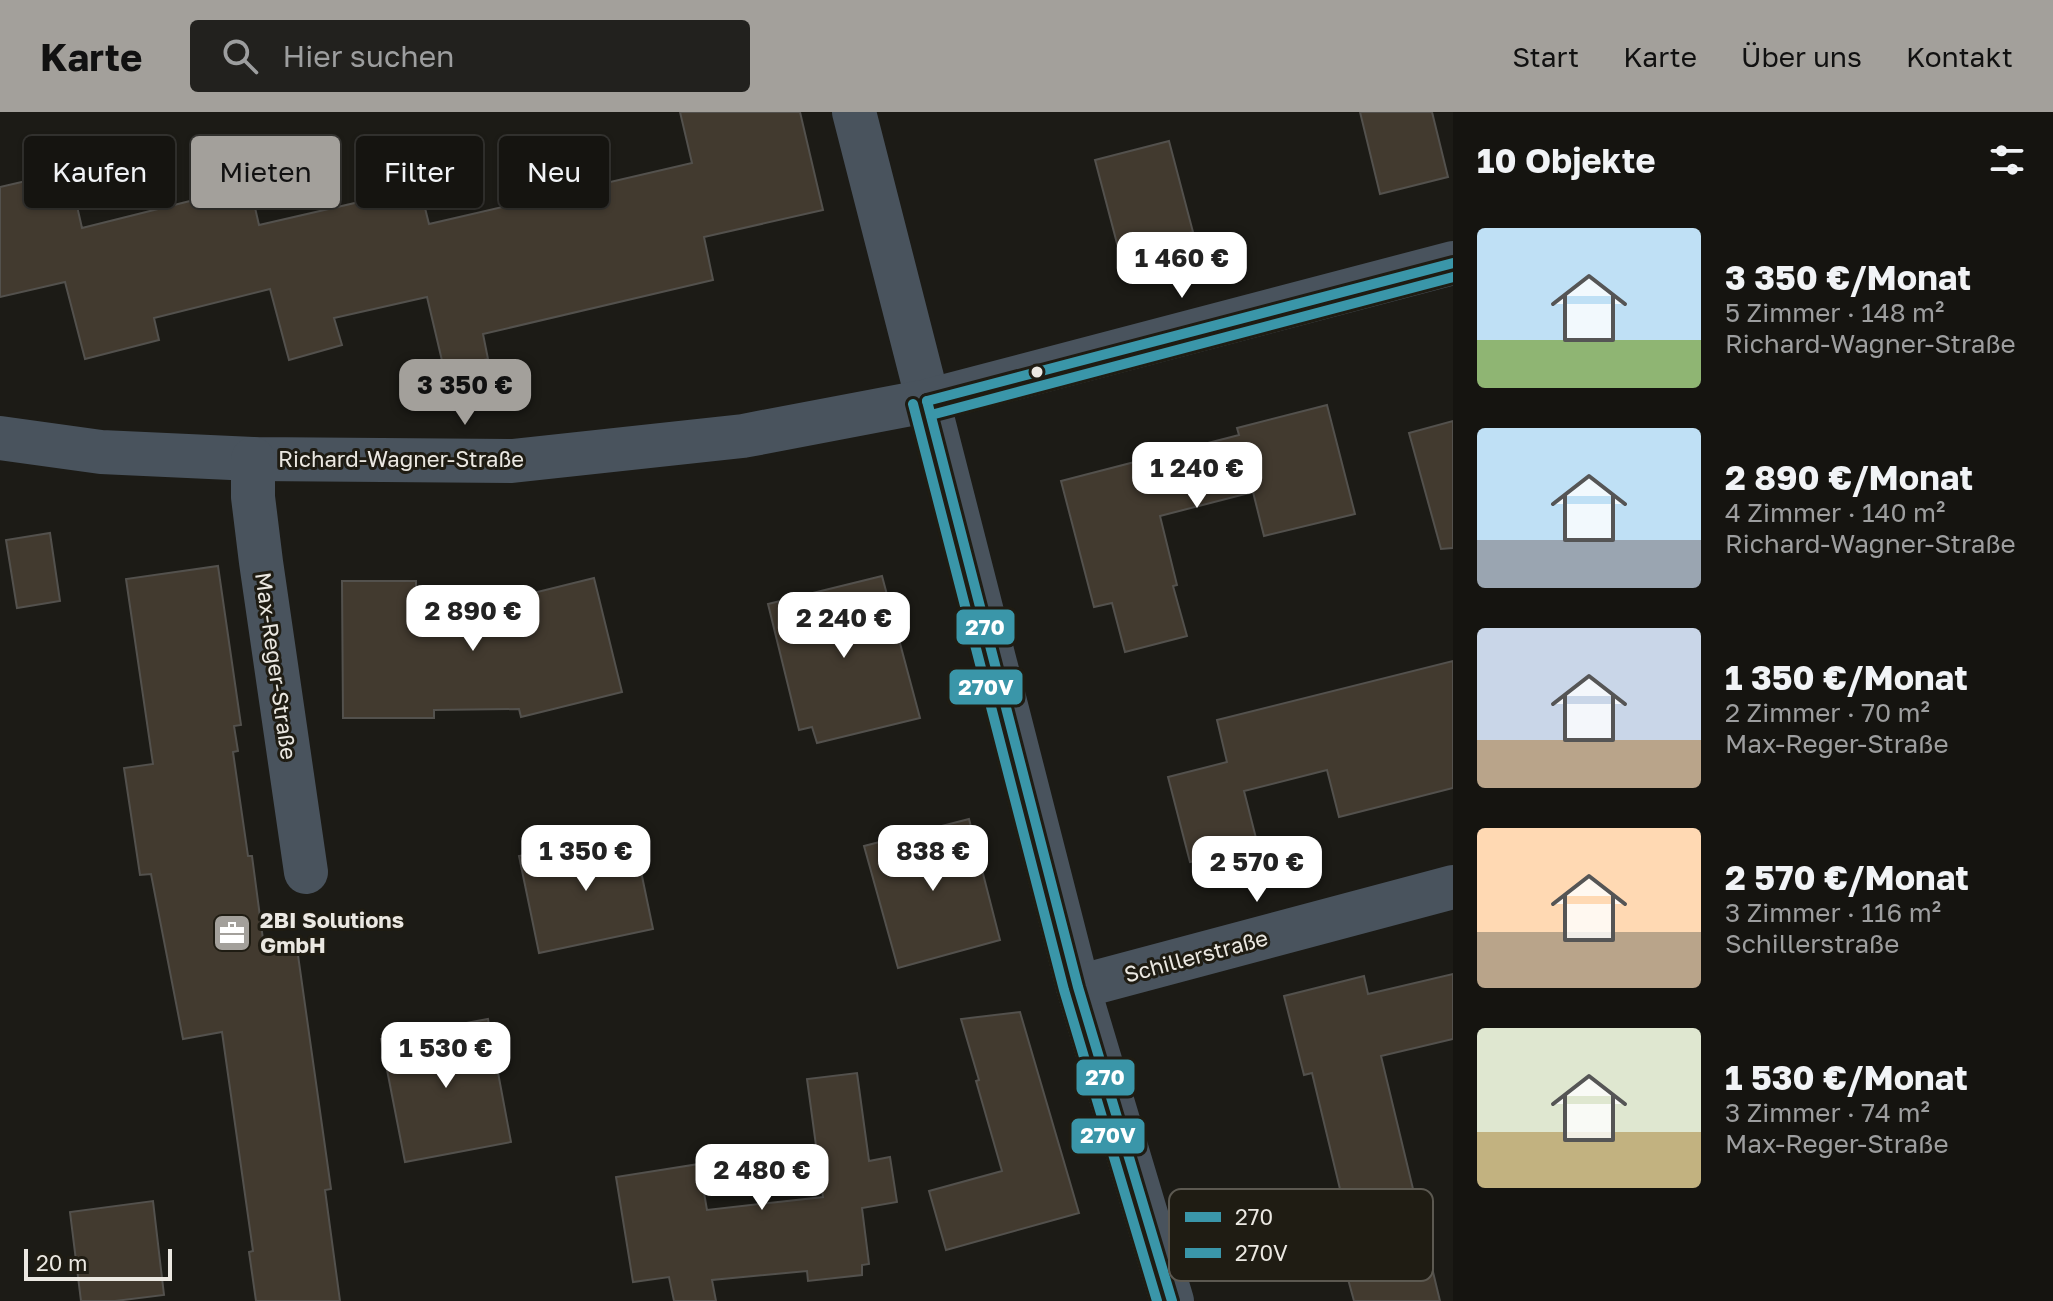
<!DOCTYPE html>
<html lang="de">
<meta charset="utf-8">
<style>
:root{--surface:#151410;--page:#22211e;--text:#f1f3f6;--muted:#9d9e9f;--line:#343330;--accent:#a3a09b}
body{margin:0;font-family:"Golos Text",sans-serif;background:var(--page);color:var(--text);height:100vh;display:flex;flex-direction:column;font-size:30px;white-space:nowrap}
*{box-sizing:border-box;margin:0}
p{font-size:26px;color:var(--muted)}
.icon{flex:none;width:44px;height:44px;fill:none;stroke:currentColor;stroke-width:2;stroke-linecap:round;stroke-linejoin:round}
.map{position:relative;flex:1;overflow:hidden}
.details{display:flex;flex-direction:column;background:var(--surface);width:600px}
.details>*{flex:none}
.hud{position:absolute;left:24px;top:24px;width:760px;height:72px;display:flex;gap:16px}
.scale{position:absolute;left:24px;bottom:20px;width:148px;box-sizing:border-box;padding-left:8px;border:4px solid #ebe8e2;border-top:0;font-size:22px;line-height:28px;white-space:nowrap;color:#ebe8e2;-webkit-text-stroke:6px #1f1c13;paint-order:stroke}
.price{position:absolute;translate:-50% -68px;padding:0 18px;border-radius:16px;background:#fff;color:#222;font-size:26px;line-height:52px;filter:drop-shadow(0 2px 4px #0008)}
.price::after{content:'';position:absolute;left:50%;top:48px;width:24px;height:18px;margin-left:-12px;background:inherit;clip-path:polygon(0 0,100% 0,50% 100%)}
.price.current{background:var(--accent);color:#111}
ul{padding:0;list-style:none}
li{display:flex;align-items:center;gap:24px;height:200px;padding:0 24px}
li span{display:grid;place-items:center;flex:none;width:224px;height:160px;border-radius:8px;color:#555}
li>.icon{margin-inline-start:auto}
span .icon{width:96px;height:96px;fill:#fffc;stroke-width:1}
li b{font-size:34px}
h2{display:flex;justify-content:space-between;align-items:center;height:96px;padding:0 24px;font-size:34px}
.pill{padding:0 28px;border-radius:8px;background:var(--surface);box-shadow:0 2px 6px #0004,0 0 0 2px var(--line);font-size:28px;line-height:72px}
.pill.current{background:var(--accent);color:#111}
header{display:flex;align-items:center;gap:48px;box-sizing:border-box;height:112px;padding:0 40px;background:var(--accent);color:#111}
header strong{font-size:38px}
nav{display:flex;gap:44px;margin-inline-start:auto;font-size:28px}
.search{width:560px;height:72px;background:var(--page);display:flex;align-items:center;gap:20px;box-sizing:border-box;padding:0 28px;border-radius:8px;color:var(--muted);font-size:30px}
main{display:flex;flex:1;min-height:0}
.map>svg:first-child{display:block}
.building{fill:#423a2f;stroke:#53514d;stroke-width:2}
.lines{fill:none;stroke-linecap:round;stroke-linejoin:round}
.minor{stroke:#49535d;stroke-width:44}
.bus-1-casing{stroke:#1f1c13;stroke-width:16}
.bus-2-casing{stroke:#1f1c13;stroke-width:16}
.bus-1{stroke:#3a96a9;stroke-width:10}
.bus-2{stroke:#3a96a9;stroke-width:10}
.bus-dot{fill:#ebe8e2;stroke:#1f1c13;stroke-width:3}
.labels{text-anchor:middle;stroke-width:6;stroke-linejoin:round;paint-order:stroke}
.street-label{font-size:22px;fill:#ebe8e2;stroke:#1f1c13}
.poi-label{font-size:22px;font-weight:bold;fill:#ebe8e2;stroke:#1f1c13;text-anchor:start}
.key{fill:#1f1c13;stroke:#5c5951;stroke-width:2}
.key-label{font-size:22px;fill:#ebe8e2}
.line-badge{stroke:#1f1c13;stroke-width:3}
.badge-label{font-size:22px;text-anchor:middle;font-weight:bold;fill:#fff}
</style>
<header>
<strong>Karte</strong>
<div class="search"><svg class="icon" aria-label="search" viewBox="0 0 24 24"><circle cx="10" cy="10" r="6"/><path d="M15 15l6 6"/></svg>Hier suchen</div>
<nav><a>Start</a><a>Karte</a><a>Über uns</a><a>Kontakt</a></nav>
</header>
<main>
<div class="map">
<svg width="1453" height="1189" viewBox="0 0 1453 1189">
<rect width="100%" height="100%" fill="#1c1b16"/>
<!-- building -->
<g class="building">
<path d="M 680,0 L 800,0 L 823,98 L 704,125 L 713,168 L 483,222 L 488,247 L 444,257 L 427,185 L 334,206 L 342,233 L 289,248 L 270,177 L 154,206 L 159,228 L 85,247 L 65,170 L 0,185 L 0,75 L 69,59 L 82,116 L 250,74 L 259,113 L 420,76 L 429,112 L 692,51 Z"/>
<path d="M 1360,0 L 1432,0 L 1448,65 L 1380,82 Z"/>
<path d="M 1169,29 L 1193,120 L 1119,139 L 1095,48 Z"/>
<path d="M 1327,293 L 1355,402 L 1264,424 L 1253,380 L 1160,404 L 1177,473 L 1173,474 L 1187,524 L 1125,540 L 1112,491 L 1094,495 L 1061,369 L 1239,323 L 1237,316 Z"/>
<path d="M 1453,309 L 1453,436 L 1441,437 L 1409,321 Z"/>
<path d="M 50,421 L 60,489 L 17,496 L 6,428 Z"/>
<path d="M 218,454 L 241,613 L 234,614 L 238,639 L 233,640 L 248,744 L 252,744 L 264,835 L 296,829 L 331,1077 L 325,1078 L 340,1189 L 256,1189 L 249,1140 L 253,1139 L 222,920 L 183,927 L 151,762 L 140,763 L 124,656 L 153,652 L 126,467 Z"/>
<path d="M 882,464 L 920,606 L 817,631 L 812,615 L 799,618 L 768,492 Z"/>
<path d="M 594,466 L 622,580 L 521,605 L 519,597 L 434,598 L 434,606 L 343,606 L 342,469 L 416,469 L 416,510 Z"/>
<path d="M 1453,549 L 1453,676 L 1339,705 L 1327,658 L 1244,679 L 1258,734 L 1190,750 L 1168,665 L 1227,650 L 1217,608 Z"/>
<path d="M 969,707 L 1000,828 L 898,856 L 864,734 Z"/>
<path d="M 633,721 L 653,817 L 539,841 L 519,744 Z"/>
<path d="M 1453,862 L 1453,927 L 1381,944 L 1440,1189 L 1354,1189 L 1342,1145 L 1305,1154 L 1289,1089 L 1340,1077 L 1312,961 L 1304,963 L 1284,884 L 1364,864 L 1368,882 Z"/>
<path d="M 1020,900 L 1079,1101 L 946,1138 L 929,1079 L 1002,1059 L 976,969 L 979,968 L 961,907 Z"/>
<path d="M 488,907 L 511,1030 L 405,1050 L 381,927 Z"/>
<path d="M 857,961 L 869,1049 L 890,1045 L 897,1090 L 862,1096 L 869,1152 L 862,1153 L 862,1163 L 808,1169 L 807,1159 L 712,1168 L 716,1189 L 674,1189 L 669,1165 L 633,1170 L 616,1065 L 699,1052 L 707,1098 L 823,1085 L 807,967 Z"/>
<path d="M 153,1089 L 164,1183 L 115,1189 L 81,1189 L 70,1100 Z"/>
</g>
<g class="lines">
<!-- minor -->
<g class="minor">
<path d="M 854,0 L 1078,875 L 1172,1189"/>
<path d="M 0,326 L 101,340 L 253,347 L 512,349 L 743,324 L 927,289 L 1453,151"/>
<path d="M 253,347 L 253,385 L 261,450 L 306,760"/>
<path d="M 1078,875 L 1453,775"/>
</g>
<!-- bus-1 casing -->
<g class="bus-1-casing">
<g id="bus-1">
<path d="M 927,289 L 1078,875 L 1172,1189"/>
<path d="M 927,289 L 1453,151"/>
</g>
</g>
<!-- bus-2 casing -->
<g class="bus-2-casing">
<g id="bus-2">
<path d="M 913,292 L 1064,878 L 1157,1189"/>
<path d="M 931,303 L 1453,165"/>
</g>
</g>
<!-- bus-1 -->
<use href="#bus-1" class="bus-1"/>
<!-- bus-2 -->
<use href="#bus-2" class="bus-2"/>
</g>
<!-- icons -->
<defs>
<g id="office-square" transform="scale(2)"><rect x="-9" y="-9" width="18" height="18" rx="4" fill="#a3a09b" stroke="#1f1c13"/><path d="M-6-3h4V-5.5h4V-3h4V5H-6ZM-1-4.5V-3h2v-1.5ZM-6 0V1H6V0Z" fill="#fff"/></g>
</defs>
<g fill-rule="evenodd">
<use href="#office-square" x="232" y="821"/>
</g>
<!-- markers -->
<circle class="bus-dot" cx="1037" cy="260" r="7"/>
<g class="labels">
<!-- street labels -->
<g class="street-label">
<text x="401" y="355">Richard-Wagner-Straße</text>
<text transform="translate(276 554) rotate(82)" y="8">Max-Reger-Straße</text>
<text transform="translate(1196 844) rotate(-15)" y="8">Schillerstraße</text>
</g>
<!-- poi labels -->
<g class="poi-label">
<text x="260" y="816">2BI Solutions<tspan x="260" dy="25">GmbH</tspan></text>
</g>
</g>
<!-- legend -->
<rect x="1169" y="1077" width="264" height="92" rx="12" class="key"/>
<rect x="1185" y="1100" width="36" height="10" fill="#3a96a9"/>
<rect x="1185" y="1136" width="36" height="10" fill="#3a96a9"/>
<g class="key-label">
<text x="1235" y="1113">270</text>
<text x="1235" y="1149">270V</text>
</g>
<g class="line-badge">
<rect x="955" y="496" width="61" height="38" rx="8" fill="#3a96a9"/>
<rect x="948" y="556" width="76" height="38" rx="8" fill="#3a96a9"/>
<rect x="1075" y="946" width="61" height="39" rx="8" fill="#3a96a9"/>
<rect x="1070" y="1005" width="76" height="38" rx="8" fill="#3a96a9"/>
</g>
<g class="badge-label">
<text x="985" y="523">270</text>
<text x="986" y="583">270V</text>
<text x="1105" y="973">270</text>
<text x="1108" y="1031">270V</text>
</g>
</svg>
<div class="scale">20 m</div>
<b class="price" style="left:1182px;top:188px">1 460 €</b>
<b class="price current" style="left:465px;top:315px">3 350 €</b>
<b class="price" style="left:1197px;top:398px">1 240 €</b>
<b class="price" style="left:473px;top:541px">2 890 €</b>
<b class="price" style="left:844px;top:548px">2 240 €</b>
<b class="price" style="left:586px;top:781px">1 350 €</b>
<b class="price" style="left:933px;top:781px">838 €</b>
<b class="price" style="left:1257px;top:792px">2 570 €</b>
<b class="price" style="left:446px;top:978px">1 530 €</b>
<b class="price" style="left:762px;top:1100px">2 480 €</b>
<div class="hud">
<a class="pill">Kaufen</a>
<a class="pill current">Mieten</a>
<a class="pill">Filter</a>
<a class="pill">Neu</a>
</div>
</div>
<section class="details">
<h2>10 Objekte<svg class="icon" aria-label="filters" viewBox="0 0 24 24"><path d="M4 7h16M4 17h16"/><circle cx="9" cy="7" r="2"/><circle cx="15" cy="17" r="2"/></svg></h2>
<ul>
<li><span style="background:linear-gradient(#bfe0f5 70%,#8fb573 0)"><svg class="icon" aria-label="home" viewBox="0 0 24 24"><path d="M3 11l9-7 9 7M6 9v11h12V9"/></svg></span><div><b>3 350 €/Monat</b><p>5 Zimmer · 148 m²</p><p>Richard-Wagner-Straße</p></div></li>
<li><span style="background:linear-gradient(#bfe0f5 70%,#9aa5b1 0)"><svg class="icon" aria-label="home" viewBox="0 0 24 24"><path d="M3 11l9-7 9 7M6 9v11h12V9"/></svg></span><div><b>2 890 €/Monat</b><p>4 Zimmer · 140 m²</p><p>Richard-Wagner-Straße</p></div></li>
<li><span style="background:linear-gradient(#c9d6e8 70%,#b9a48a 0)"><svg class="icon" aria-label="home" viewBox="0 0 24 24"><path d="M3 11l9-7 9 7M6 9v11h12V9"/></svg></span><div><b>1 350 €/Monat</b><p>2 Zimmer · 70 m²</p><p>Max-Reger-Straße</p></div></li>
<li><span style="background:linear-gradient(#ffd9b3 65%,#b9a48a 0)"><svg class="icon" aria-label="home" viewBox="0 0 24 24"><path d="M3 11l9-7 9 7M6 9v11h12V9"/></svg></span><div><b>2 570 €/Monat</b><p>3 Zimmer · 116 m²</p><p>Schillerstraße</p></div></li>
<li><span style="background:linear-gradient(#dfe7d0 65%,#c2b280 0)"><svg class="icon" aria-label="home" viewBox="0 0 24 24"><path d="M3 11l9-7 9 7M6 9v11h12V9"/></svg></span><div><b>1 530 €/Monat</b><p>3 Zimmer · 74 m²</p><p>Max-Reger-Straße</p></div></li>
</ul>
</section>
</main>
